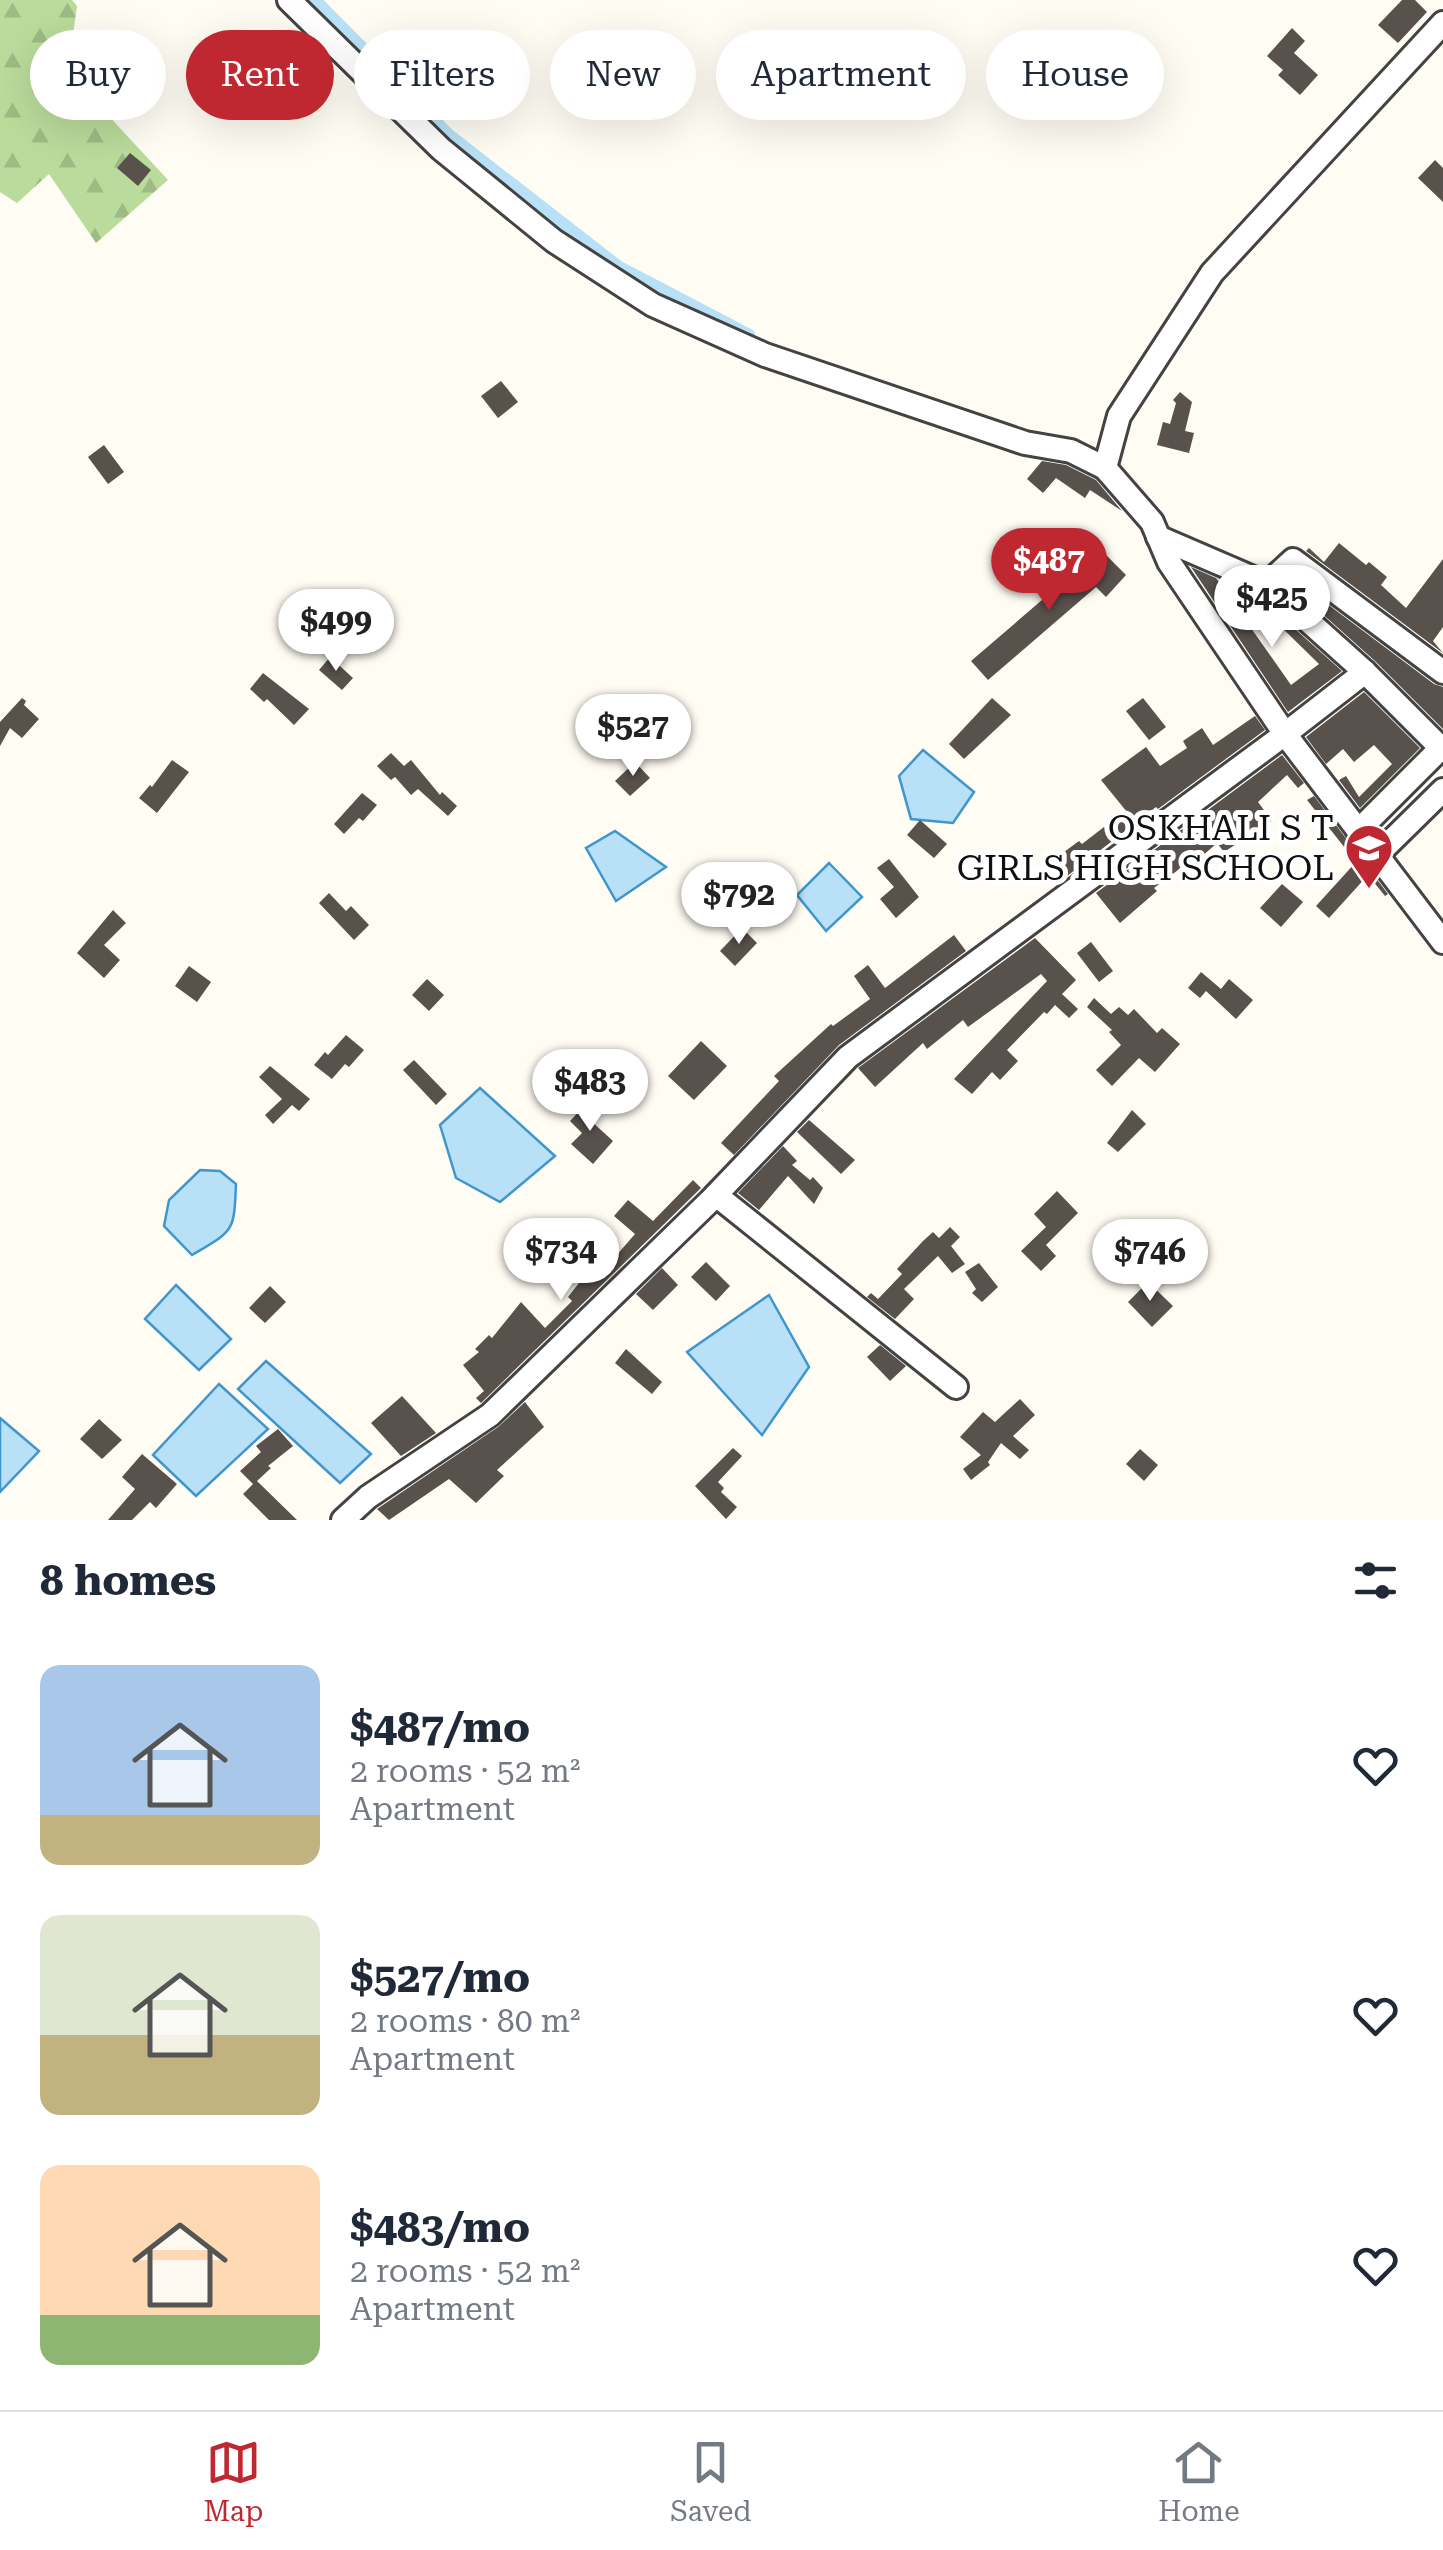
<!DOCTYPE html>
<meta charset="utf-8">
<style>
:root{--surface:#fff;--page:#f2f2f3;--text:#1f2937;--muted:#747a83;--line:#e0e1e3;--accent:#c02831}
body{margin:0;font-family:"Roboto Serif",serif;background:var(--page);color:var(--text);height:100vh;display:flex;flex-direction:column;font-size:38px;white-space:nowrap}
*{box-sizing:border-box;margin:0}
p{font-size:32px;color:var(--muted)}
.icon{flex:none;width:55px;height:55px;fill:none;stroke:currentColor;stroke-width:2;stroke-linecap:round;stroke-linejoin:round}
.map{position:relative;height:1520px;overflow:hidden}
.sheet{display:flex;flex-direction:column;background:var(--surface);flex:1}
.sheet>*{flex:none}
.banner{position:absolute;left:30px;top:30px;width:1385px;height:90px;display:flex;gap:20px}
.price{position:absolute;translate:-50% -85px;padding:0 22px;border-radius:35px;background:#fff;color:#222;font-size:32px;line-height:65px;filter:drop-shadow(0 2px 5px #0008)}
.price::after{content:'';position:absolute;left:50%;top:60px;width:30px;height:22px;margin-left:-15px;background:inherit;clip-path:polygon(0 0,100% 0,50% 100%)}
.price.active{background:var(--accent);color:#fff}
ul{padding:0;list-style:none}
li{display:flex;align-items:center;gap:30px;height:250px;padding:0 40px}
li span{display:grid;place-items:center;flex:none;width:280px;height:200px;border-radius:20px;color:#555}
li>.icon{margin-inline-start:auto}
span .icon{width:120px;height:120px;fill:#fffc;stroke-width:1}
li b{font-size:42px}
h2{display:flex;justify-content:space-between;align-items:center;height:120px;padding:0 40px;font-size:42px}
.chip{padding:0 35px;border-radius:45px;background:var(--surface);box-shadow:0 10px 40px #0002;font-size:35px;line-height:90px}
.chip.active{background:var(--accent);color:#fff}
.menu{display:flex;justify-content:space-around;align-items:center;height:140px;border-top:2px solid var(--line);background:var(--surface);font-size:28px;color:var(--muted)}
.menu a{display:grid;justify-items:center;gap:5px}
.menu .active{color:var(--accent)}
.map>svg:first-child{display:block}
.forest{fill:url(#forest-firs)}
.water{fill:#b8e0f6;stroke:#3f96cd;stroke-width:2.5}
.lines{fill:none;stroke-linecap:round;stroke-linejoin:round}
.canal{stroke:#b8e0f6;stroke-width:15}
.building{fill:#59514c}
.minor-casing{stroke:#434343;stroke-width:28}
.minor{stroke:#fff;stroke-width:22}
.labels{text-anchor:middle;stroke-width:10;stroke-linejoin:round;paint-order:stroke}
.poi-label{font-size:35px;fill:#101010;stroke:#fff;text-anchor:end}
</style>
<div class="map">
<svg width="1443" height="1520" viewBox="0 0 1443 1520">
<defs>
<pattern id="forest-firs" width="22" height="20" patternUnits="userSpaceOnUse" patternTransform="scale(2.5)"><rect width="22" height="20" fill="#b9db9b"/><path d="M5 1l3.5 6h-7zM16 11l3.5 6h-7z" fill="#9ebb84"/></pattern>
</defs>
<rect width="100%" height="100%" fill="#fffcf3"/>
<!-- forest -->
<path class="forest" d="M 0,0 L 72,0 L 77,6 L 68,72 L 168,180 L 96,243 L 49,174 L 17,203 L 0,192 Z"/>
<!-- water -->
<g class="water">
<path d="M 923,750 L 974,792 L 953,823 L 911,819 L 899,776 Z"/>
<path d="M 615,831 L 666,867 L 616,901 L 586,848 Z"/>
<path d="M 829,863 L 862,897 L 826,931 L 797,895 Z"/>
<path d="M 480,1088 L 555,1156 L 500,1202 L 456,1178 L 440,1125 Z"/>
<path d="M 200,1170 L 220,1171 L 236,1184 C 234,1233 234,1230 192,1255 L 164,1226 L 169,1200 Z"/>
<path d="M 176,1285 L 231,1339 L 199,1370 L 145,1319 Z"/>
<path d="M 769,1295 L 809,1367 L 762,1435 L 687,1352 Z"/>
<path d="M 266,1361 L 371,1454 L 340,1483 L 238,1389 Z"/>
<path d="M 219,1384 L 268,1429 L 196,1496 L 153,1455 Z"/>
<path d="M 0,1418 L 39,1451 L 0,1492 Z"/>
</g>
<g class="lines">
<!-- canal -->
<path class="canal" d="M 313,0 L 448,136 L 618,268 L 748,336"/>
</g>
<!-- building -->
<g class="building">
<path d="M 1402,0 L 1415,0 L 1427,12 L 1398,43 L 1378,25 Z"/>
<path d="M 1292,28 L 1305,41 L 1294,53 L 1318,75 L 1300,95 L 1278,75 L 1283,70 L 1267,56 Z"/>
<path d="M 130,153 L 151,170 L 138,186 L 117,168 Z"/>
<path d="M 1435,160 L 1443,168 L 1443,202 L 1418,178 Z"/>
<path d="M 501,381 L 518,402 L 498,418 L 481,396 Z"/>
<path d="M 1180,392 L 1192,402 L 1185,431 L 1194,433 L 1189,453 L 1157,445 L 1163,422 L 1170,424 L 1176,403 L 1173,400 Z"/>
<path d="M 104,445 L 124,472 L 108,484 L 88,457 Z"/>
<path d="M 1042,461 L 1066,465 L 1096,480 L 1122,511 L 1090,490 L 1085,498 L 1056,478 L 1043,493 L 1027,479 Z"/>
<path d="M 1339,543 L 1366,565 L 1369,562 L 1387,577 L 1381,585 L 1406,608 L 1443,559 L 1443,627 L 1433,641 L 1443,653 L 1306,551 L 1309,548 L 1324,562 Z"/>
<path d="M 1102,551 L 1126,575 L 1106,597 L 1096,587 L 988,680 L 971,661 L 1077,570 L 1080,574 Z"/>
<path d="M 1191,567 L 1216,578 L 1291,685 L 1319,664 L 1271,617 L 1276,612 L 1342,671 L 1288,712 Z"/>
<path d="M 1294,579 L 1434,684 L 1443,687 L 1443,729 L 1375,661 L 1289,584 Z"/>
<path d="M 330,657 L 353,678 L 342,690 L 319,670 Z"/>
<path d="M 263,673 L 309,709 L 294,725 L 267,699 L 264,702 L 250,689 Z"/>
<path d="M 1364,692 L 1420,748 L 1360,808 L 1339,780 L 1346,776 L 1359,797 L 1392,764 L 1374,745 L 1354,762 L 1343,749 L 1326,764 L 1306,737 Z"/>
<path d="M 22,698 L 26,701 L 24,705 L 39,719 L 22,738 L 10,728 L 0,746 L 0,722 Z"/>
<path d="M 992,698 L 1011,715 L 964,759 L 949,744 Z"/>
<path d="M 1143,698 L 1166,727 L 1149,740 L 1126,711 Z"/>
<path d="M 1255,716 L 1265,730 L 1158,809 L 1156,807 L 1062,880 L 1049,863 L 1079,841 L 1082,844 L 1104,827 L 1106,829 L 1127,812 L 1101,780 L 1146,747 L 1160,766 L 1187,748 L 1183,741 L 1202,728 L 1213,745 Z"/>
<path d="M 391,753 L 404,766 L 411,760 L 440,795 L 442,792 L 457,806 L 448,816 L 418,789 L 411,795 L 395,777 L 391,780 L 377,766 Z"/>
<path d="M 1282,755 L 1304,783 L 1298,788 L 1287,775 L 1258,802 L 1272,821 L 1224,852 L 1217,843 L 1182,874 L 1178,870 L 1154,888 L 1157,891 L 1120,923 L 1096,893 Z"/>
<path d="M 172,760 L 189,772 L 157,813 L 139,798 L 150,785 L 152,787 Z"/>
<path d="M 635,762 L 650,778 L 630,796 L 615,781 Z"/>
<path d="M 362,793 L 377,805 L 363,821 L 359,818 L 344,834 L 334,824 Z"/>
<path d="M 1314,796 L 1388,894 L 1385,896 L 1368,875 L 1329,918 L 1316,906 L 1356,862 L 1307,800 Z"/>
<path d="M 920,820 L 947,844 L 934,858 L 907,835 Z"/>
<path d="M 889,859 L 919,897 L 896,918 L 880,899 L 894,887 L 877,868 Z"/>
<path d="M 1282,884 L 1303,902 L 1281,927 L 1260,908 Z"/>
<path d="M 329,893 L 346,911 L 351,906 L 369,925 L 354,940 L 319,903 Z"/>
<path d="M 113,910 L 126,923 L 104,945 L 120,960 L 104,978 L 77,953 Z"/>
<path d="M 742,928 L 757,943 L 735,966 L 720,951 Z"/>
<path d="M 954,935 L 966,951 L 839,1045 L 734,1155 L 721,1143 L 779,1081 L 774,1076 L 831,1024 L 833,1026 L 870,999 L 854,976 L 868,965 L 885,988 Z"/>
<path d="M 1035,938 L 1076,980 L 1062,994 L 1078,1009 L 1069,1018 L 1055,1005 L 1047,1014 L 1044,1012 L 1007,1050 L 1018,1061 L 1000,1080 L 992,1072 L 972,1094 L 954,1079 L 1047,981 L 1041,974 L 968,1027 L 963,1020 L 927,1049 L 923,1043 L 875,1087 L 858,1068 Z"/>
<path d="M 1091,942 L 1113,971 L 1099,982 L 1077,953 Z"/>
<path d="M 189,966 L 211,982 L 197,1002 L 175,986 Z"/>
<path d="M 1201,972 L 1221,989 L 1229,979 L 1253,1000 L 1236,1019 L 1206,991 L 1200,998 L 1188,988 Z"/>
<path d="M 427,979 L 444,995 L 429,1011 L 412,995 Z"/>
<path d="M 1094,998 L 1111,1014 L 1119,1007 L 1128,1015 L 1134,1009 L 1157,1033 L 1162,1028 L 1180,1044 L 1155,1072 L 1139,1058 L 1112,1086 L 1096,1070 L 1121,1045 L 1109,1032 L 1112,1030 L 1087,1007 Z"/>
<path d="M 346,1035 L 364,1050 L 349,1067 L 345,1064 L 332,1079 L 314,1065 L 325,1052 L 328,1055 Z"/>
<path d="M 701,1041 L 727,1066 L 694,1100 L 668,1076 Z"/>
<path d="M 414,1060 L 447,1094 L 436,1105 L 403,1070 Z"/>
<path d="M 270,1066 L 310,1099 L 299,1111 L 292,1105 L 273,1124 L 265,1115 L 282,1099 L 259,1077 Z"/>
<path d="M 590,1100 L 600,1110 L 590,1120 L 613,1141 L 593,1164 L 571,1144 L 582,1133 L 570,1121 Z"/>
<path d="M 1132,1110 L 1146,1124 L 1118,1152 L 1107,1143 Z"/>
<path d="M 809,1120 L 855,1160 L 841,1174 L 797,1132 Z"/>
<path d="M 783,1146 L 797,1161 L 792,1165 L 810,1180 L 813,1177 L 823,1188 L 814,1204 L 788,1176 L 759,1210 L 738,1193 Z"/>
<path d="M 693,1180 L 701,1188 L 481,1403 L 476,1398 L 484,1391 L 463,1365 L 479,1352 L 475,1349 L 489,1335 L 492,1338 L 521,1302 L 545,1328 L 572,1301 L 568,1297 L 590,1269 L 602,1258 L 608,1265 L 635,1234 L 614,1216 L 628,1200 L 653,1221 Z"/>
<path d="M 1057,1191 L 1078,1213 L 1046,1245 L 1056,1256 L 1041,1271 L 1021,1251 L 1046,1227 L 1034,1214 Z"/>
<path d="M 950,1227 L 960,1237 L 951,1246 L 965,1264 L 952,1273 L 938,1256 L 904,1289 L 914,1299 L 895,1319 L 867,1297 L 871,1293 L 878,1299 L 902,1274 L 897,1269 L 923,1241 L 933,1232 L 939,1238 Z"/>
<path d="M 706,1262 L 730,1286 L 716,1301 L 691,1277 Z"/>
<path d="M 979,1263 L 998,1287 L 982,1302 L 972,1293 L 976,1289 L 965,1272 Z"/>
<path d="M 662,1268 L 678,1285 L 653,1310 L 636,1294 Z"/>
<path d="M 1148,1282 L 1173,1306 L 1152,1327 L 1128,1302 Z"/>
<path d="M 270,1286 L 286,1302 L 265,1323 L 249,1308 Z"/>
<path d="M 880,1345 L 906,1366 L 890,1381 L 867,1357 Z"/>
<path d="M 626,1349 L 662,1382 L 652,1394 L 615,1363 Z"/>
<path d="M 402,1396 L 436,1433 L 401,1456 L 371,1423 Z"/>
<path d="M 1020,1399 L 1035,1415 L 1013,1436 L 1029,1450 L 1020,1459 L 1001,1443 L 988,1462 L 990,1465 L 971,1480 L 963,1469 L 981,1455 L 960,1437 L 983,1412 L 995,1422 Z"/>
<path d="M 525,1402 L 544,1427 L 497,1470 L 504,1476 L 476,1503 L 449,1479 L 389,1520 L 377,1509 L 498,1427 Z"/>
<path d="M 99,1419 L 122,1440 L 102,1459 L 80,1439 Z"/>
<path d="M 278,1429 L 293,1446 L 268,1466 L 271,1468 L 257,1481 L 297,1520 L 269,1520 L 243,1494 L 253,1484 L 240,1471 L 261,1452 L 256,1446 Z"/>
<path d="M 733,1448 L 742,1456 L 718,1482 L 724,1488 L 721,1492 L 737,1507 L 726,1519 L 695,1486 Z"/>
<path d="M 1140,1449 L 1158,1465 L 1144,1481 L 1126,1464 Z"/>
<path d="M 142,1454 L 177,1484 L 156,1508 L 150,1502 L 132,1520 L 108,1520 L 135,1489 L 122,1477 Z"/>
</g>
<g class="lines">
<!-- minor casing -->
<g class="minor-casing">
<g id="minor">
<path d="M 289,0 L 441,149 L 554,241 L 653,305 L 765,355 L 1025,443 L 1071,451 L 1105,468 L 1152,522 L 1169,562 L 1285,734 L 1443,942"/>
<path d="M 1105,468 L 1119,416 L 1212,273 L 1443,23"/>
<path d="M 1158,537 L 1267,584 L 1365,672 L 1441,748 L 1358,831"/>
<path d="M 1267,584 L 1293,560 L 1443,672"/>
<path d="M 1377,855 L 1443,790"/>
<path d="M 716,1195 L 956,1387"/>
<path d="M 343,1520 L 368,1497 L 490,1415 L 710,1201 L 848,1057 L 1285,734 L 1365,672"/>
</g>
</g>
<!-- minor -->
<use href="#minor" class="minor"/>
</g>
<!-- icons -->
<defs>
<g id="school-pin" transform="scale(2.5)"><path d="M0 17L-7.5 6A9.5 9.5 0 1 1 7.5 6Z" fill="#c02831" stroke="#fff"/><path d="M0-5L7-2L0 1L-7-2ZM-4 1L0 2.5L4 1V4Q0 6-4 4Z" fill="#fff"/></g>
</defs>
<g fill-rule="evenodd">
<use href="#school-pin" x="1369" y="848"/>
</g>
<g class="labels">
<!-- poi labels -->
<g class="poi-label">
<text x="1334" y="840">OSKHALI S T<tspan x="1334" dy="40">GIRLS HIGH SCHOOL</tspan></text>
</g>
</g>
</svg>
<b class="price active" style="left:1049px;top:613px">$487</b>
<b class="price" style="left:1272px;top:650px">$425</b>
<b class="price" style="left:336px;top:674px">$499</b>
<b class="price" style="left:633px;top:779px">$527</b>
<b class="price" style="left:739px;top:947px">$792</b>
<b class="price" style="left:590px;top:1134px">$483</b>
<b class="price" style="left:561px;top:1303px">$734</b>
<b class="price" style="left:1150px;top:1304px">$746</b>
<div class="banner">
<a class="chip">Buy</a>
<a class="chip active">Rent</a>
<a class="chip">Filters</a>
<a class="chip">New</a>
<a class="chip">Apartment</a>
<a class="chip">House</a>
</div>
</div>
<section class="sheet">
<h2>8 homes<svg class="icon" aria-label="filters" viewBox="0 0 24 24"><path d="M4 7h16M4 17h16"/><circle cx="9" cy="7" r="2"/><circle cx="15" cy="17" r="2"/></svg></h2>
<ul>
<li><span style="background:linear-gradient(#a9c7e8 75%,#c2b280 0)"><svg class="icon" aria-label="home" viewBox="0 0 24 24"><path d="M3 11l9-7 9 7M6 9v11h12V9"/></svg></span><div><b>$487/mo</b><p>2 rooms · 52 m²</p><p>Apartment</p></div><svg class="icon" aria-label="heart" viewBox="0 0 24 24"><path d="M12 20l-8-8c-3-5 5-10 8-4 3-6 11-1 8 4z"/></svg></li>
<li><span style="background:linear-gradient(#dfe7d0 60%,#c2b280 0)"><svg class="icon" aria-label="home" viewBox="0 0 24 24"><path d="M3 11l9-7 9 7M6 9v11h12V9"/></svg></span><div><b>$527/mo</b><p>2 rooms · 80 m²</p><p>Apartment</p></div><svg class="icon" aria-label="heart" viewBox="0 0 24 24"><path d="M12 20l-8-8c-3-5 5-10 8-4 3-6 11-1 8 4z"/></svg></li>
<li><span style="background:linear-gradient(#ffd9b3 75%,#8fb573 0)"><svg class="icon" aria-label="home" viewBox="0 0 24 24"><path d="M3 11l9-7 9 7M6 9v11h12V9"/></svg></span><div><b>$483/mo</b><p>2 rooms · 52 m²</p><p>Apartment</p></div><svg class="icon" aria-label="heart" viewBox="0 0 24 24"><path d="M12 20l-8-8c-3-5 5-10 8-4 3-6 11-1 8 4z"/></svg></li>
</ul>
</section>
<nav class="menu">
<a class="active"><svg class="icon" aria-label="map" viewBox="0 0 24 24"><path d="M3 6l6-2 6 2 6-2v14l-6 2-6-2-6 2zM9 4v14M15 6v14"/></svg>Map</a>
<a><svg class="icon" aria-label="saved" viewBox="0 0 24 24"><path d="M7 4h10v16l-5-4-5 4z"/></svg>Saved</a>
<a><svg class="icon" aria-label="home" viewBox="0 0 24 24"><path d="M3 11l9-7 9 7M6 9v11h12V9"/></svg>Home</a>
</nav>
